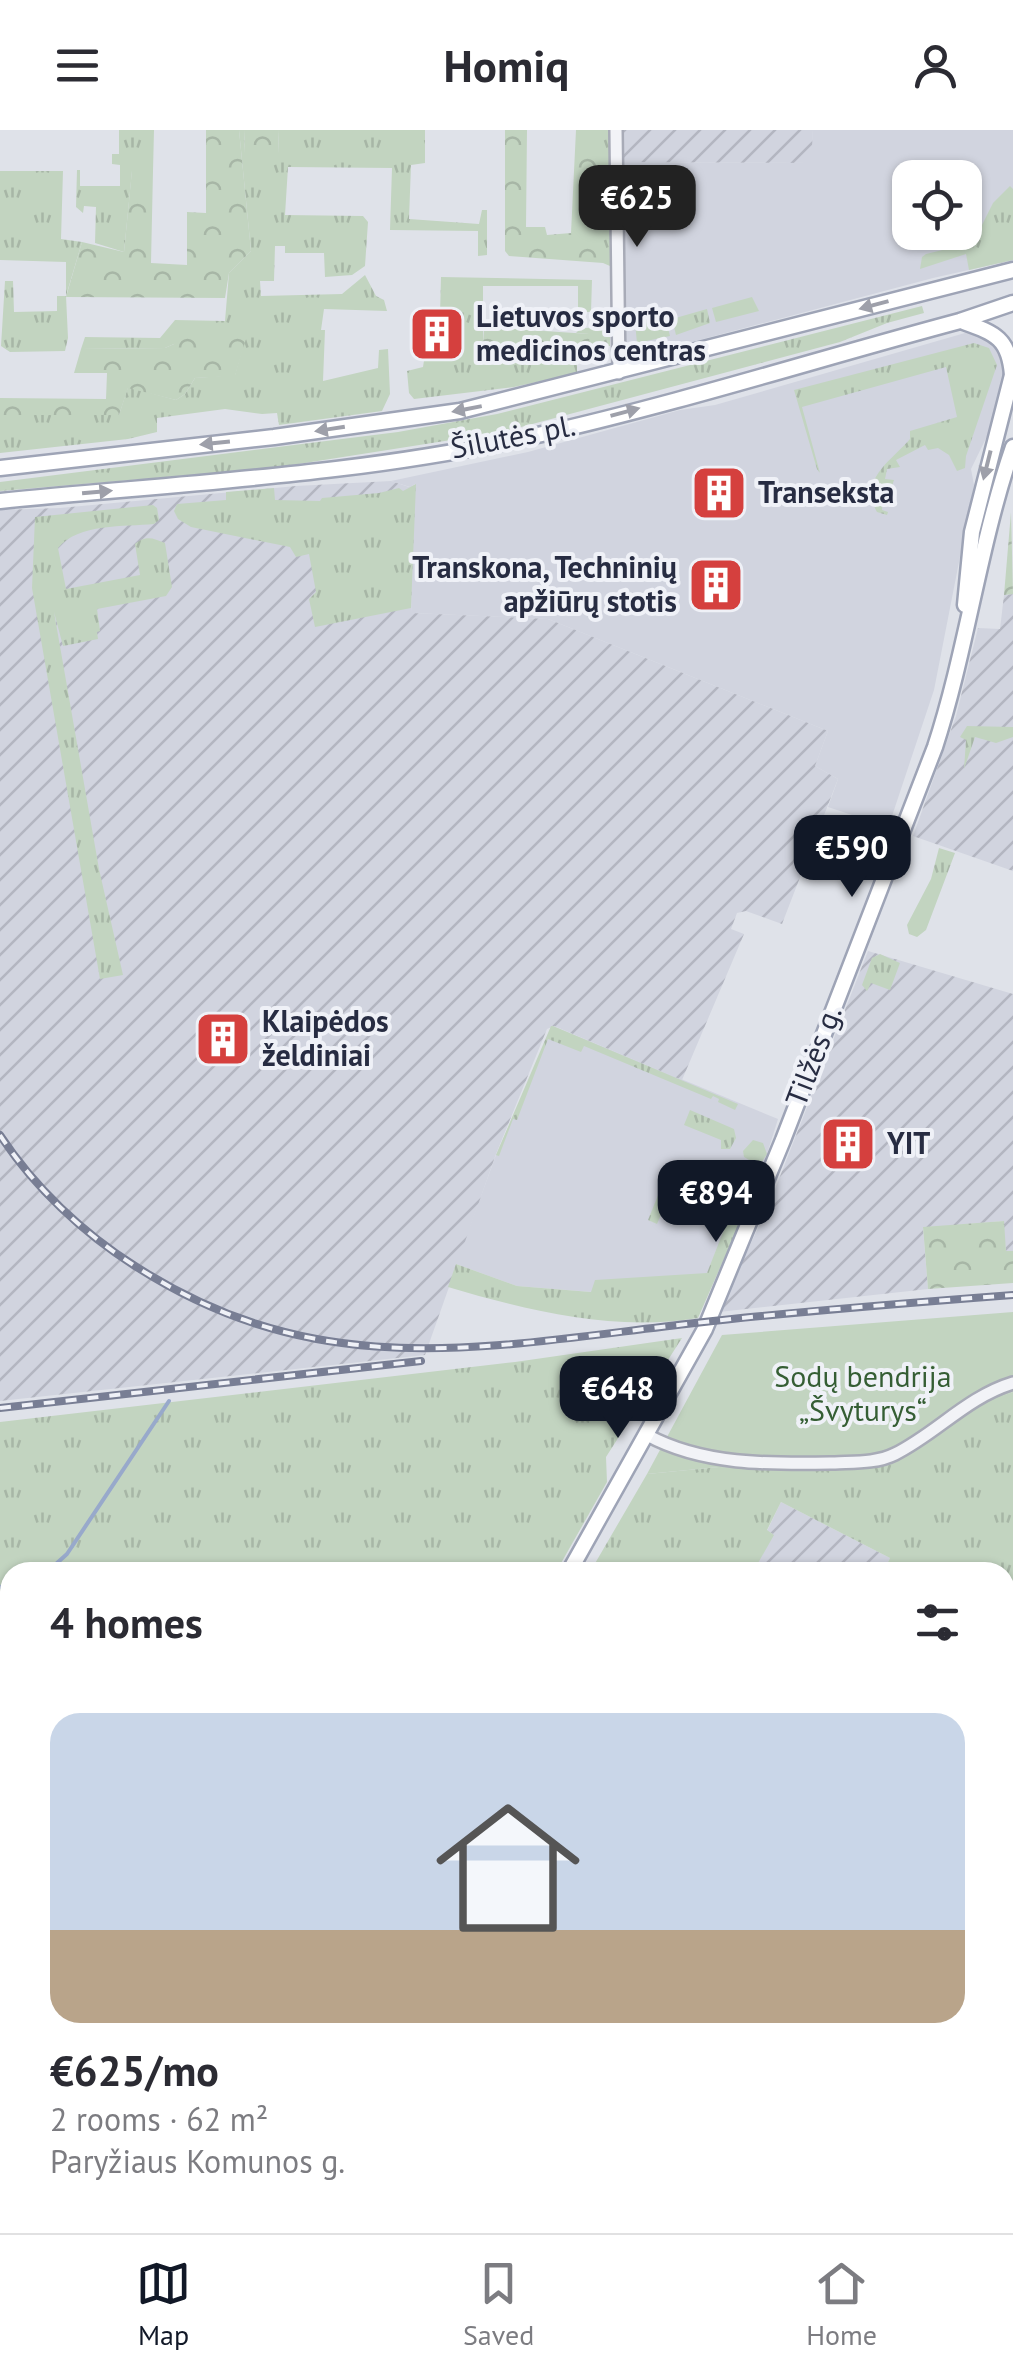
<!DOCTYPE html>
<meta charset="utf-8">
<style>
:root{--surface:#fff;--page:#f7f7f7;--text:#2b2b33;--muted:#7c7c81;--line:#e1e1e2;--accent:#111827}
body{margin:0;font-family:"PT Sans",sans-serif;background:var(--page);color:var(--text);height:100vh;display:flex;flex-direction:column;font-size:38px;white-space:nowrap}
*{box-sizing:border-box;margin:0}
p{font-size:32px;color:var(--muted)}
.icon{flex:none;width:55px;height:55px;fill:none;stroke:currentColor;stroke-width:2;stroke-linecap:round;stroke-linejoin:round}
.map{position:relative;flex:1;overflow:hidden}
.panel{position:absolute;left:0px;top:1432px;width:1015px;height:672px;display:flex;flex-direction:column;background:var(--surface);border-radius:30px 30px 0 0;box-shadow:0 2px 8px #0004}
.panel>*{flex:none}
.fabs{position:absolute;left:892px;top:30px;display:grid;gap:20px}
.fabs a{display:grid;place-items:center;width:90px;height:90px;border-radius:20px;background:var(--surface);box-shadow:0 2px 8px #0004;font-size:50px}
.price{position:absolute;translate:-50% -85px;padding:0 22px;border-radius:20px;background:var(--accent);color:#fff;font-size:32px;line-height:65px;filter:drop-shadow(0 2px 5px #0008)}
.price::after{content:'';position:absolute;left:50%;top:60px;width:30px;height:22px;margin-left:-15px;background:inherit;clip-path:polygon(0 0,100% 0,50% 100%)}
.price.active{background:#222;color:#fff}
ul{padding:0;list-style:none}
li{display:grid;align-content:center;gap:20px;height:530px;padding:0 50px}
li+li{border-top:2px solid var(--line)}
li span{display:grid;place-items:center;height:310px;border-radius:30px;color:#555}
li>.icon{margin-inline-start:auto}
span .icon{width:180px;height:180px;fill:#fffc;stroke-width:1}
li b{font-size:42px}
h2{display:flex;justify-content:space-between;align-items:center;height:120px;padding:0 50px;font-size:42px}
header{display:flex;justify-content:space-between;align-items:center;height:130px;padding:0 50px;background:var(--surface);font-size:45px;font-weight:800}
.dock{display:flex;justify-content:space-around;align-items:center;height:140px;border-top:2px solid var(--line);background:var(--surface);font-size:28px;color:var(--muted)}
.dock a{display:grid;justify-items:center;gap:5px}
.dock .active{color:var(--accent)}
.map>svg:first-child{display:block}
.built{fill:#d1d4df;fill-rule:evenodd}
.industrial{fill:url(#industrial-furrows)}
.grass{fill:url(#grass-tufts)}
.forest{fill:url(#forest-crowns)}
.garden{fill:#c2d4c0}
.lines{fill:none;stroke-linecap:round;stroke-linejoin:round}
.stream{stroke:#98a9cb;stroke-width:4}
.minor-casing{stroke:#a8abb7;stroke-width:16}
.major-casing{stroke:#9ea4b6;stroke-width:19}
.minor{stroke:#f2f3f7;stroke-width:11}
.major{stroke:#fff;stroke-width:14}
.rail-casing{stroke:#787e94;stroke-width:8}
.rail{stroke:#eff1f7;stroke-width:4;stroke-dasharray:11;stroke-linecap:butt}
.oneway{fill:#9ea0aa}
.labels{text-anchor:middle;stroke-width:8;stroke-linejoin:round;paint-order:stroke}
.poi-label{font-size:30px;font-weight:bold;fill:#272c42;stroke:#eff1f7;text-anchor:start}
.street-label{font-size:30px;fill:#272c42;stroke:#eff1f7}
.park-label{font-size:30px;fill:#355e34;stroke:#eff1f7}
</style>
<header><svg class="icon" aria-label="menu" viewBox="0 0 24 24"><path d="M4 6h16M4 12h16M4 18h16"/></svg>Homiq<svg class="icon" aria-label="person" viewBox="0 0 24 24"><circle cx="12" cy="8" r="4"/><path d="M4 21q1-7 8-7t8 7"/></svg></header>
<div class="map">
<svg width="1013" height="2103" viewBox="0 0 1013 2103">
<defs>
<pattern id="industrial-furrows" width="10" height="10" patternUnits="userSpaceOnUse" patternTransform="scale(2.5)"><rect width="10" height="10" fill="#d1d4df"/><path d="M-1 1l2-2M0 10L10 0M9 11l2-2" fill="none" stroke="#b3b6c1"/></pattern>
<pattern id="grass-tufts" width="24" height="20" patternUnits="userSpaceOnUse" patternTransform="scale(2.5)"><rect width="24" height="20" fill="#c2d4c0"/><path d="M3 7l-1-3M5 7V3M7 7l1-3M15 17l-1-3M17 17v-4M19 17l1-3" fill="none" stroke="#a7b6a6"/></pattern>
<pattern id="forest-crowns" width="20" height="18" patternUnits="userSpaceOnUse" patternTransform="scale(2.5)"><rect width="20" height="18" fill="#c2d4c0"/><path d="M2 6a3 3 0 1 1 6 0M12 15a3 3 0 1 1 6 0" fill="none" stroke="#a7b6a6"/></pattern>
</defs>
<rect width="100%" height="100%" fill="#dfe2e9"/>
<!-- built -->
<g class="built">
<path d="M 813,0 L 1013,0 L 1013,130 L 933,148 L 643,225 L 626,215 L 623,208 L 622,32 L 810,33 ZM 910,48 L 965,48 L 965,102 L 910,102 Z"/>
<path d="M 965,203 L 982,204 L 1005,220 L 1006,247 L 991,298 L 971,339 L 974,355 L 934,560 L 891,689 L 870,691 L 828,677 L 838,649 L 815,636 L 828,601 L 548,489 L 411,483 L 415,354 L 410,357 L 391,351 L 528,322 L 680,280 L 715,275 Z"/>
<path d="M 553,896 L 778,989 L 767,1024 L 717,1144 L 592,1162 L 517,1156 L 456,1134 L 496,1025 Z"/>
</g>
<!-- industrial -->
<g class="industrial">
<path d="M 622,0 L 813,0 L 811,33 L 622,32 Z"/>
<path d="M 391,351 L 409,357 L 416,354 L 411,483 L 548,489 L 828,601 L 815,636 L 838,649 L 782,794 L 746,781 L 737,783 L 731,799 L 744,804 L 682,950 L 554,896 L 547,899 L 496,1024 L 425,1225 L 0,1271 L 0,380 L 60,378 L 296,356 Z"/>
<path d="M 1013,464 L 1013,741 L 913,706 L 956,586 L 978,498 L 1000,499 L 1004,465 Z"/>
<path d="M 868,821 L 1013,864 L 1013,1121 L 1006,1122 L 1003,1091 L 923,1098 L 928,1159 L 719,1182 L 770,1072 Z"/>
<path d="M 781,1372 L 890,1428 L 883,1442 L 753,1442 L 773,1404 L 767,1401 Z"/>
</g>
<!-- grass -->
<g class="grass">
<path d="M 119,0 L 154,0 L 153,41 L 132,41 L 124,122 L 95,113 L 96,77 L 84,76 L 83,83 L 76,77 L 77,40 L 80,40 L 80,56 L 120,56 L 120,35 L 112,34 L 112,24 L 119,24 Z"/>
<path d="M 239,0 L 244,0 L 245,23 L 278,23 L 279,0 L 425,0 L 425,33 L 411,35 L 409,89 L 479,94 L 482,80 L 487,80 L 487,125 L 478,126 L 478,101 L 390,100 L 392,38 L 288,37 L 285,85 L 363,86 L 368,92 L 365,136 L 352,145 L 325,147 L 324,123 L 285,123 L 285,116 L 275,116 L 274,151 L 260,151 L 261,166 L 342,164 L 365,145 L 376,166 L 384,170 L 387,181 L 324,179 L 321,200 L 325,200 L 323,251 L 378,238 L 379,220 L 388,219 L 390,264 L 382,281 L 279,295 L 277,283 L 262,284 L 225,279 L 157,288 L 157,302 L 128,309 L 0,323 L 0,285 L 119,285 L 128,257 L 176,270 L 185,264 L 195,248 L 235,245 L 247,202 L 174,214 L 165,218 L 81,219 L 85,207 L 160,208 L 175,190 L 225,191 L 229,143 L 251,121 Z"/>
<path d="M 603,0 L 610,0 L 610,136 L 603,133 Z"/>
<path d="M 0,41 L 63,41 L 61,109 L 82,112 L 66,166 L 68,208 L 65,221 L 10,222 L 1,216 L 5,151 L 13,151 L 14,182 L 57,181 L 57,166 L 66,166 L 66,132 L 0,130 Z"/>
<path d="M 1010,56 L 1013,59 L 1013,130 L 969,140 L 966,124 L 920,139 L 922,127 L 926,124 L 967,114 L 976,107 L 993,73 Z"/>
<path d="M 441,147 L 592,150 L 591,182 L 578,182 L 578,156 L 483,156 L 483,215 L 589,219 L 589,204 L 576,203 L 580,199 L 600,196 L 610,202 L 610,216 L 599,217 L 597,225 L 577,232 L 577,243 L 514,257 L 414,269 L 409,263 L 407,241 L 423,237 L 425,224 L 455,224 L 456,185 L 440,185 Z"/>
<path d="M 752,167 L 759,181 L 716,192 L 712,178 Z"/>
<path d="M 922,176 L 924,183 L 887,193 L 840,212 L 502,302 L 273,338 L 0,361 L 0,352 L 398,302 L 497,284 Z"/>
<path d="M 707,179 L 710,193 L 676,205 L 672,189 Z"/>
<path d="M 634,183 L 642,183 L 647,193 L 666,190 L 670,206 L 637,213 Z"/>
<path d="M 974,213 L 989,218 L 997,235 L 966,326 L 965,338 L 957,341 L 949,325 L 938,318 L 928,320 L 925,315 L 896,330 L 900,337 L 887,339 L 885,349 L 894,350 L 889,365 L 883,366 L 882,380 L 888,382 L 887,385 L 877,382 C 858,350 891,331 910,309 L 910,301 L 957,287 L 946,237 L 802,277 L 820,343 L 817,339 L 794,260 Z"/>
<path d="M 416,354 L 411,478 L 315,497 L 309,469 L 316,462 L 309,424 L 296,427 L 290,417 L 191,397 L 178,389 L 174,381 L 177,374 L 226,370 L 226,362 L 274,358 L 275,370 L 320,371 L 322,368 L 379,363 L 399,358 L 403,361 Z"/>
<path d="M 153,375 L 157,378 L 159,390 L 154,394 C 125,397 78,393 58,418 L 66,459 L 140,445 L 135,414 C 146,405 153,408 165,413 L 172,457 L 166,466 L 97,479 L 100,501 L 97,502 L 98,509 L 63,516 L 54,482 L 99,739 L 123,845 L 100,849 L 32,458 L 35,387 Z"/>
<path d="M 967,596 L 1013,597 L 1013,607 L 996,613 L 975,607 L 964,639 L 966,610 L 960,607 Z"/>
<path d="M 939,718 L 955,723 L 926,800 L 917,807 L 909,804 L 907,795 L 931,749 Z"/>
<path d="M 880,824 L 900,833 L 890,860 L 871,853 L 867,861 L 862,855 L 872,828 Z"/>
<path d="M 551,896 L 553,896 L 738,974 L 735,980 L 718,972 L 719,969 L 713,966 L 711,969 L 584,916 L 581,922 L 548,909 L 517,990 L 513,989 L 499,1026 L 496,1025 Z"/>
<path d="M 690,980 L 734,999 L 736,1008 L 730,1019 L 721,1019 L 721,1010 L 684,995 Z"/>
<path d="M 753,1010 L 763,1013 L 767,1024 L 754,1044 L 741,1090 L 698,1188 C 613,1202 529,1181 448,1157 L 456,1134 L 517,1156 L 591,1162 L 595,1150 L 707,1143 L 751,1031 L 744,1027 L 743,1021 Z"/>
<path d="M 663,1053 L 673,1056 L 657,1094 L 648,1090 Z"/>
<path d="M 682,1208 L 606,1327 L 607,1352 L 556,1442 L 10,1442 L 10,1805 L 0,1804 L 0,1292 L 515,1232 Z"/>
<path d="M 1013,1262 L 1013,1506 L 1005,1506 L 1005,1442 L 883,1442 L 890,1428 L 781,1372 L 767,1400 L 774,1405 L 753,1442 L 590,1442 L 647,1344 L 719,1337 L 801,1339 L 888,1333 L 990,1270 Z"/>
<path d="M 77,2095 L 168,2095 L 163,2103 L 72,2103 Z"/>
<path d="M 204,2095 L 591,2095 L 586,2103 L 198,2103 Z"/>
</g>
<!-- forest -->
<g class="forest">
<path d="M 206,0 L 239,0 L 251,121 L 229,143 L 225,168 L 66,167 L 82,112 L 124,122 L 132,40 L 153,41 L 151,133 L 187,135 L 187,82 L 206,83 Z"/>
<path d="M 244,0 L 279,0 L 278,23 L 245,23 Z"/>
<path d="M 505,0 L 527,0 L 526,97 L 545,97 L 547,105 L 571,103 L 576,0 L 603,0 L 603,133 L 509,126 L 505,121 Z"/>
<path d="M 484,197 L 589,204 L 590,219 L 489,222 L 483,215 Z"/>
<path d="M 184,198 L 248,202 L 235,246 L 195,248 L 185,264 L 176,270 L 128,258 L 119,285 L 0,285 L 0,268 L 106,269 L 107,243 L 74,243 L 81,219 L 165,218 L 174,214 Z"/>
<path d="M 1011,382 L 1013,464 L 1004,465 Z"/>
<path d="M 1004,1091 L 1006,1121 L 1013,1121 L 1013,1153 L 928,1159 L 923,1097 Z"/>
</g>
<!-- garden -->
<path class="garden" d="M 1013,1182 L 1013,1262 L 990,1271 L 888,1333 L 801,1339 L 719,1337 L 647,1344 L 722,1205 Z"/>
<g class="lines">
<!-- stream -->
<g class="stream">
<path d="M 47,1442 L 67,1424 L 169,1271"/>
<path d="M 0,1457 L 10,1456"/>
<path d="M 0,1852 L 5,1878"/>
<path d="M 9,1897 L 10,1901"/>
<path d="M 0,2076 L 10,2060"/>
</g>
<!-- minor casing -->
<g class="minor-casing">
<g id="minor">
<path d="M 616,0 L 619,243"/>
<path d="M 647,1305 C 704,1336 772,1334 835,1333 C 855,1332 877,1333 895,1324 C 937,1303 967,1267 1013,1253"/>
</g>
</g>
<!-- major casing -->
<g class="major-casing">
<g id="major">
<path d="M 961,191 C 994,203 1009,207 1012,245"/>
<path d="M 0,338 L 274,307 L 460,281 L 1013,140"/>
<path d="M 0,371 C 180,353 365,345 542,304 C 683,272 821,228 960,191 L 1013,173"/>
<path d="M 965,475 L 972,402 L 1013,241"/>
<path d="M 569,1442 L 705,1199 L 783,1010 L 935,617 C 967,519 979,415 1013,317"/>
<path d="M 180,2103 L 185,2095"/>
</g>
</g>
<!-- minor -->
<use href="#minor" class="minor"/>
<!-- major -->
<use href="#major" class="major"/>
<!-- rail casing -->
<g class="rail-casing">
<g id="rail">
<path d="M 0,1005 C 34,1057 83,1103 135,1136 C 322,1256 489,1216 695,1193 C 801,1181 907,1173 1013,1165"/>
<path d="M 0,1278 L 421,1231"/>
</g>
</g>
<!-- rail -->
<use href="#rail" class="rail"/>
</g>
<!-- one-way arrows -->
<defs><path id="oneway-solid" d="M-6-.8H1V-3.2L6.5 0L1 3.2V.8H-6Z" transform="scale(2.5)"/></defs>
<g class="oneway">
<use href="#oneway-solid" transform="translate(874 175) rotate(165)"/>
<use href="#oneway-solid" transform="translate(467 279) rotate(169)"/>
<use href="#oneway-solid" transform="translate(625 282) rotate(-15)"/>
<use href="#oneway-solid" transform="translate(330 299) rotate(171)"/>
<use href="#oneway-solid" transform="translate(215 313) rotate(174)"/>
<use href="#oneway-solid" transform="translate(987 335) rotate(104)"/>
<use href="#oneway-solid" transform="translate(97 362) rotate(-5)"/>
</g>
<!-- icons -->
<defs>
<g id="building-square" transform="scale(2.875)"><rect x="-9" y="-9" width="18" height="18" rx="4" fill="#d5403e" stroke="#eff1f7"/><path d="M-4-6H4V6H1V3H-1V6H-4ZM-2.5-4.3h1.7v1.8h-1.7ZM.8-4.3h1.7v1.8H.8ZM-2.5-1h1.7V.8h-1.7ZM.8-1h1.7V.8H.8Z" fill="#fff"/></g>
</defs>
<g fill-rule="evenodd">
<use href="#building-square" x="437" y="204"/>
<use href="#building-square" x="719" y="363"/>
<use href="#building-square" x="716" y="455"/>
<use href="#building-square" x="223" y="909"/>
<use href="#building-square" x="848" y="1014"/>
</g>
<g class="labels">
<!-- poi labels -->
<g class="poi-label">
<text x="476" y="197">Lietuvos sporto<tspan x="476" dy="34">medicinos centras</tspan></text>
<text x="758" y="373">Transeksta</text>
<text x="677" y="448" text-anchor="end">Transkona, Techninių<tspan x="677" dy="34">apžiūrų stotis</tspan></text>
<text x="262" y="902">Klaipėdos<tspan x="262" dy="34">želdiniai</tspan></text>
<text x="887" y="1024">YIT</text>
</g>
<!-- street labels -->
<g class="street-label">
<text transform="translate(513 307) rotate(-11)" y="10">Šilutės pl.</text>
<text transform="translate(814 926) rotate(-69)" y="10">Tilžės g.</text>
</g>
<!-- park labels -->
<g class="park-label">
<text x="863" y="1257">Sodų bendrija<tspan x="863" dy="34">„Švyturys“</tspan></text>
</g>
</g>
</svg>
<div class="fabs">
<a><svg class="icon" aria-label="locate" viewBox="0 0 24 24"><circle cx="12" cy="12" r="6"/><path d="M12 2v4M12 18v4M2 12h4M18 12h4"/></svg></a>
</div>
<b class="price active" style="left:637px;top:120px">€625</b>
<b class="price" style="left:852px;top:770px">€590</b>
<b class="price" style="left:716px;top:1115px">€894</b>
<b class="price" style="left:618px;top:1311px">€648</b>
<section class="panel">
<h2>4 homes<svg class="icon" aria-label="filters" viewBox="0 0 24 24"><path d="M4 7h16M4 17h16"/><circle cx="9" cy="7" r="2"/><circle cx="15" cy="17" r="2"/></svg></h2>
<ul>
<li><span style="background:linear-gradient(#c9d6e8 70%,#b9a48a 0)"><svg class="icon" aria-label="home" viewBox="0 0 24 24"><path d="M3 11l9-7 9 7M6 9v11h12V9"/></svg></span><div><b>€625/mo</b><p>2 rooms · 62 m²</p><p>Paryžiaus Komunos g.</p></div></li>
</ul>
</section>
</div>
<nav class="dock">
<a class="active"><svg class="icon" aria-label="map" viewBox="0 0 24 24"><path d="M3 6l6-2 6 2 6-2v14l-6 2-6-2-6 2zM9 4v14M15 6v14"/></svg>Map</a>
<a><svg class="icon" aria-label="saved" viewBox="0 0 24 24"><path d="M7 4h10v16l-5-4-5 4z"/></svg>Saved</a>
<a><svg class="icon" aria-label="home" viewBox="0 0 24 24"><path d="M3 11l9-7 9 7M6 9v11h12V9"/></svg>Home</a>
</nav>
